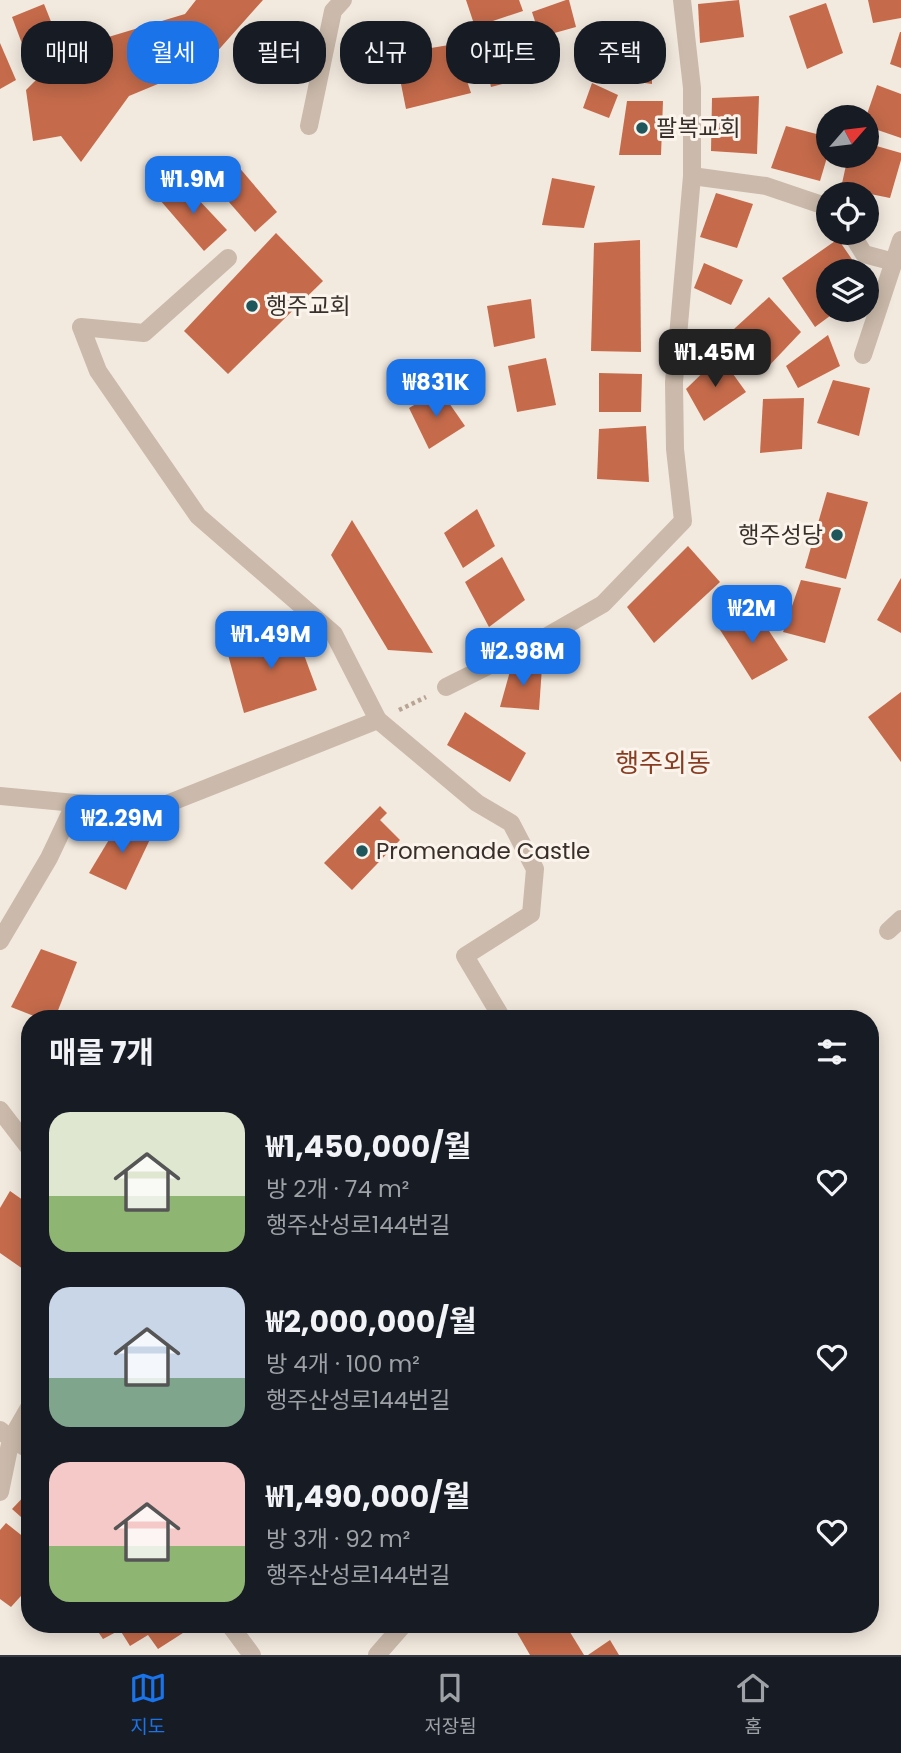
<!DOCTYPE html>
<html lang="ko">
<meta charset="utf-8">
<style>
:root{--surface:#171b24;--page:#242831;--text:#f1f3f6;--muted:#9ea1a6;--line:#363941;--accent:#1a73e8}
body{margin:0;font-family:Poppins,"Noto Sans KR",sans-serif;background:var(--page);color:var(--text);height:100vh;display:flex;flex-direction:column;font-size:26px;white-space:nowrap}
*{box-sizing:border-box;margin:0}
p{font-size:23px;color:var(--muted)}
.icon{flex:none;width:38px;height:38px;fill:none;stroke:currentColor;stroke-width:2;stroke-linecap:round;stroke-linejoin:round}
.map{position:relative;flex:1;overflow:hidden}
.sheet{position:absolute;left:21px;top:1010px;width:858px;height:623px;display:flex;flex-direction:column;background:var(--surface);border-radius:28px;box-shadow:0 4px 18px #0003}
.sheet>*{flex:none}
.hud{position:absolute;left:21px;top:21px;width:859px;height:63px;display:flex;gap:14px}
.needle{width:46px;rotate:62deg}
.buttons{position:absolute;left:816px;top:105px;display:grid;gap:14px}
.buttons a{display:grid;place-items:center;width:63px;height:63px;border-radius:50%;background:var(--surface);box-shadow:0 4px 18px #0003;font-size:35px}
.price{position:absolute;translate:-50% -60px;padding:0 16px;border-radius:14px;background:var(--accent);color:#fff;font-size:23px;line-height:46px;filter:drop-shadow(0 2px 4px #0008)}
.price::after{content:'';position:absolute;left:50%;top:42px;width:21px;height:16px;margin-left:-10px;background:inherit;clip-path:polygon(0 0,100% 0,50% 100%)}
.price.on{background:#222;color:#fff}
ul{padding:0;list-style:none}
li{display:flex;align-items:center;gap:21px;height:175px;padding:0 28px}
li span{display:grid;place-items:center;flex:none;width:196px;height:140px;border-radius:21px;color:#555}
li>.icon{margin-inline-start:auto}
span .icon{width:84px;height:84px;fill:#fffc;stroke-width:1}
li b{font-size:30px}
h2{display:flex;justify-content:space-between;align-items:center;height:84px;padding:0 28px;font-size:30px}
.pill{padding:0 24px;border-radius:28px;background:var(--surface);box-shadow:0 4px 18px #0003;font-size:24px;line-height:63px}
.pill.on{background:var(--accent);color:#fff}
.tab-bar{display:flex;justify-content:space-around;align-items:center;height:98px;border-top:2px solid var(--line);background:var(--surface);font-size:19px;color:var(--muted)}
.tab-bar a{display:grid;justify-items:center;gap:4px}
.tab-bar .on{color:var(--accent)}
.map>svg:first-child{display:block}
.building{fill:#c56b4b}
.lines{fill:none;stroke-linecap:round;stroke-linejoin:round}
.path{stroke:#b7a495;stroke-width:4.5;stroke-dasharray:3.5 3.5;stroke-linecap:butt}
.minor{stroke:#cbbaab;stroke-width:18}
.poi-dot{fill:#1f565b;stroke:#faf4ec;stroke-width:2.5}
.labels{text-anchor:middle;stroke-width:6;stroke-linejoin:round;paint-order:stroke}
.poi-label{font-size:23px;fill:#392f2a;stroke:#faf4ec;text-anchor:start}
.quarter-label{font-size:26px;fill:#883d23;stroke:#faf4ec}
</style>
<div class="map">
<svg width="901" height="1655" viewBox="0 0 901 1655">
<rect width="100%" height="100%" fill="#f3eadf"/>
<!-- building -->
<g class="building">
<path d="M 196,0 L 263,0 L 206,64 L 129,96 L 81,162 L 61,136 L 33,141 L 26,90 L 56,60 L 105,38 L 185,14 Z"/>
<path d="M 466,0 L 519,0 L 523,11 L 475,27 Z"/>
<path d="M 566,0 L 569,0 L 576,27 L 540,37 L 532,12 Z"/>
<path d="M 739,0 L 744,37 L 700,43 L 698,4 Z"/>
<path d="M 868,0 L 901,0 L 901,18 L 873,23 Z"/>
<path d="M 826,3 L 843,53 L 807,69 L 789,16 Z"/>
<path d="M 44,4 L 56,34 L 24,49 L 12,17 Z"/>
<path d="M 525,24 L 540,74 L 491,87 L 480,40 Z"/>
<path d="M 900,32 L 901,32 L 901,68 L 890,64 Z"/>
<path d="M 0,43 L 16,80 L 0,89 Z"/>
<path d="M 455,44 L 471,93 L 406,109 L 395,54 Z"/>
<path d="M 652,45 L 652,84 L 600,77 L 602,48 Z"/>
<path d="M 592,83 L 618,95 L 609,118 L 583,108 Z"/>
<path d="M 877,85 L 901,94 L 901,138 L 866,126 L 866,117 Z"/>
<path d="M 759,96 L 757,154 L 711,151 L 712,98 Z"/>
<path d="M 627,101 L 663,101 L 661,155 L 619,155 Z"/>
<path d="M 786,126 L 828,137 L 828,154 L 820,181 L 771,168 Z"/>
<path d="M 866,143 L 901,153 L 901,160 L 890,198 L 841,188 L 848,156 L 866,156 Z"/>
<path d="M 237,165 L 277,212 L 255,232 L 215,186 Z"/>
<path d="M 552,178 L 595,186 L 584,228 L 542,225 Z"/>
<path d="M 181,181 L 227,230 L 204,251 L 160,200 Z"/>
<path d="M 716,193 L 753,204 L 737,248 L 700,237 Z"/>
<path d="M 276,233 L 323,281 L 228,374 L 184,331 Z"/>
<path d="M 838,239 L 860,271 L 828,271 L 828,310 L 838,310 L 815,327 L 782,278 Z"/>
<path d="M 640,240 L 641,352 L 591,351 L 594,243 Z"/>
<path d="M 704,263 L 743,280 L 731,305 L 694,288 Z"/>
<path d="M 769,297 L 801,332 L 766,369 L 734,329 Z"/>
<path d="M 531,299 L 535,338 L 494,347 L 487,306 Z"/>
<path d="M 828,335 L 840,366 L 798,388 L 786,366 Z"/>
<path d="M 720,356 L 746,392 L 704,421 L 686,389 Z"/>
<path d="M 546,358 L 556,405 L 517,412 L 508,366 Z"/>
<path d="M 599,373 L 642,374 L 641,412 L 599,412 Z"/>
<path d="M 833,380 L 870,388 L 859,436 L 817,423 Z"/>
<path d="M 440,390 L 465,426 L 429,449 L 409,408 Z"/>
<path d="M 804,398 L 802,449 L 760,453 L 763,399 Z"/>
<path d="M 646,426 L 649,482 L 597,479 L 599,429 Z"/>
<path d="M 827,492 L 868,502 L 846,579 L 805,568 Z"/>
<path d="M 477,509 L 495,546 L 463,568 L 444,533 Z"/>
<path d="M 352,520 L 433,653 L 388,650 L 331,555 Z"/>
<path d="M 688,546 L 720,582 L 654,643 L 627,607 Z"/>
<path d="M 502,557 L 525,600 L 489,627 L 465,582 Z"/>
<path d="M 901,578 L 901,633 L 877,620 Z"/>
<path d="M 801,580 L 841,588 L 825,643 L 783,632 Z"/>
<path d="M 731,613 L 739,626 L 758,614 L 788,660 L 752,680 L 715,622 Z"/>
<path d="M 294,628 L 317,690 L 244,713 L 227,651 Z"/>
<path d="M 512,664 L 542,667 L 539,710 L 500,707 Z"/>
<path d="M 901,692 L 901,762 L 868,717 Z"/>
<path d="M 465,712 L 526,753 L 510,782 L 447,745 Z"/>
<path d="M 380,806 L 387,813 L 380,820 L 400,840 L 352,890 L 324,863 Z"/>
<path d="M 122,818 L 152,835 L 126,890 L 89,873 Z"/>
<path d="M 41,949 L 77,962 L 55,1018 L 39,1018 L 11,1007 Z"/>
<path d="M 10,1191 L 30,1205 L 30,1259 L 23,1269 L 0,1253 L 0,1208 Z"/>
<path d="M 30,1490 L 30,1525 L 12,1509 Z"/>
<path d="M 6,1523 L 30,1542 L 30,1586 L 11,1607 L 0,1599 L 0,1530 Z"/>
<path d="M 93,1624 L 197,1624 L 158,1649 L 148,1635 L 130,1646 L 120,1630 L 103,1639 Z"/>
<path d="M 512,1624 L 565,1624 L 584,1655 L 530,1655 Z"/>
<path d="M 610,1640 L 619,1655 L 588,1655 Z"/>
</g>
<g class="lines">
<!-- path -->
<path class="path" d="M 399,710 L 426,697"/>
<!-- minor -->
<g class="minor">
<path d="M 309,126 L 333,11 L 343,0"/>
<path d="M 692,176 L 766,186 L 828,207"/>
<path d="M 851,233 L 864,254 L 894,262"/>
<path d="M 863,355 L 901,240"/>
<path d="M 446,687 L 542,639 L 603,604 L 683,521 L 675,449 L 674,382 L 692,176 L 692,88 L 682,0"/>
<path d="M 378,720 L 477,803 L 511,823 L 535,869 L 531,914 L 465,956 L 502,1018"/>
<path d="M 0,796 L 75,803 L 159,807 L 378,720 L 334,634 L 198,516 L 98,371 L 81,327 L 144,333 L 228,258"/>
<path d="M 888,931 L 901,919"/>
<path d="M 0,941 L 49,858 L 75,803"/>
<path d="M 0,1110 L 30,1149"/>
<path d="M 0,1430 L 11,1439 L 30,1450"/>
<path d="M 0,1492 L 11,1439 L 30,1406"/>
<path d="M 229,1624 L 252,1655"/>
<path d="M 377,1655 L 404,1624"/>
</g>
</g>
<!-- markers -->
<g class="poi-dot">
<circle cx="642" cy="128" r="7"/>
<circle cx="252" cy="306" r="7"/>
<circle cx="837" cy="535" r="7"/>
<circle cx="362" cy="851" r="7"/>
</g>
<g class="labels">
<!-- poi labels -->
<g class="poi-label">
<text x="656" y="136">팔복교회</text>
<text x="266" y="314">행주교회</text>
<text x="823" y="543" text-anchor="end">행주성당</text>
<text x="376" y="859">Promenade Castle</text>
</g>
<!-- quarter labels -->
<g class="quarter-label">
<text x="663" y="772">행주외동</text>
</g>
</g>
</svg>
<div class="buttons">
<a><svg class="needle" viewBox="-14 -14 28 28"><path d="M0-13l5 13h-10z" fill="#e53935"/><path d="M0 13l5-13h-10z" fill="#9ea1a6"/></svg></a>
<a><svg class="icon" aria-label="locate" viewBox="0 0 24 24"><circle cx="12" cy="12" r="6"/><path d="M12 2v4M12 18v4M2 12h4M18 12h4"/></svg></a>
<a><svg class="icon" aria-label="layers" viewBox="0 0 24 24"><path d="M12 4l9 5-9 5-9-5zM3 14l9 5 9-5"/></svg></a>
</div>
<b class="price" style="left:193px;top:216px">₩1.9M</b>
<b class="price on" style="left:715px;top:389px">₩1.45M</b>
<b class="price" style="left:436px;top:419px">₩831K</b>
<b class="price" style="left:752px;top:645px">₩2M</b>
<b class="price" style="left:271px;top:671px">₩1.49M</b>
<b class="price" style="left:523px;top:688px">₩2.98M</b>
<b class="price" style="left:122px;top:855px">₩2.29M</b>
<div class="hud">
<a class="pill">매매</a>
<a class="pill on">월세</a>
<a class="pill">필터</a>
<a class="pill">신규</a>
<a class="pill">아파트</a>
<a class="pill">주택</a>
</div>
<section class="sheet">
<h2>매물 7개<svg class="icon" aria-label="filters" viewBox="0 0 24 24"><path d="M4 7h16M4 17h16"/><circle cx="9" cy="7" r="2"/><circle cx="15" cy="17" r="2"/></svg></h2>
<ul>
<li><span style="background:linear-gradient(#dfe7d0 60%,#8fb573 0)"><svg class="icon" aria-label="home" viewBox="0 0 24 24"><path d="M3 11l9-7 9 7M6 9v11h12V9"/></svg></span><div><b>₩1,450,000/월</b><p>방 2개 · 74 m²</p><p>행주산성로144번길</p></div><svg class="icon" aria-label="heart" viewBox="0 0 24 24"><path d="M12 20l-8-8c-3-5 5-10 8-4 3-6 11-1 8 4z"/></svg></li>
<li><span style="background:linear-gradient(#c9d6e8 65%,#7fa58c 0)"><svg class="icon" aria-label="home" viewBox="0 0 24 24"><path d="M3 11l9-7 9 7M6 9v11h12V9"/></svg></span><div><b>₩2,000,000/월</b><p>방 4개 · 100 m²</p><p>행주산성로144번길</p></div><svg class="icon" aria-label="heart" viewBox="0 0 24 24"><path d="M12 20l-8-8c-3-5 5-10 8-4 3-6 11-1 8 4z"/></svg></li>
<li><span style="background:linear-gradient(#f6c9c9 60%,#8fb573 0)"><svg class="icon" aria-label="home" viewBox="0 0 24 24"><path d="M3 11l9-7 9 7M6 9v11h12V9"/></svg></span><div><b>₩1,490,000/월</b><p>방 3개 · 92 m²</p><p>행주산성로144번길</p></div><svg class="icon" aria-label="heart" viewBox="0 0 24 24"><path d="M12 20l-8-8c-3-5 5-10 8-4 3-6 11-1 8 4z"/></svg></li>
</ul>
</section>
</div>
<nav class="tab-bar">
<a class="on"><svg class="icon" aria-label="map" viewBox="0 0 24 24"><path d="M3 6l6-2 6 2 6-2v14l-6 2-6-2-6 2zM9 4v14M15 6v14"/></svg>지도</a>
<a><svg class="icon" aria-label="saved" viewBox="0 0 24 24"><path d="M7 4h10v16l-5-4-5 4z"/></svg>저장됨</a>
<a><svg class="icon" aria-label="home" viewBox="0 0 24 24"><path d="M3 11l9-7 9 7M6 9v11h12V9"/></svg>홈</a>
</nav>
